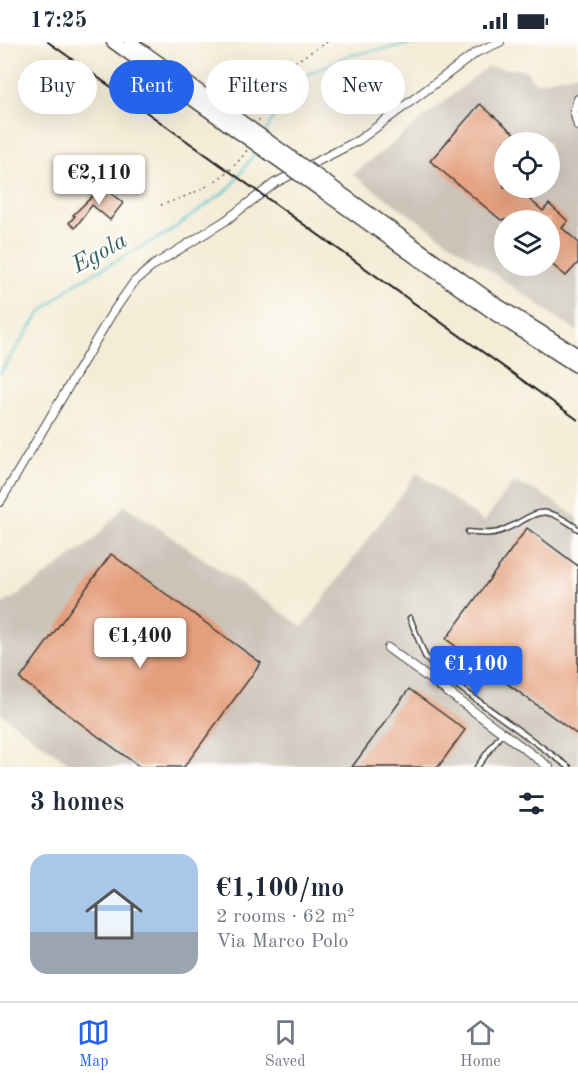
<!DOCTYPE html>
<meta charset="utf-8">
<style>
:root{--surface:#fff;--page:#f6f6f7;--text:#1f2937;--muted:#747a83;--line:#e0e1e3;--accent:#2563eb}
body{margin:0;font-family:"Old Standard TT",serif;background:var(--page);color:var(--text);height:100vh;display:flex;flex-direction:column;font-size:22px;white-space:nowrap}
*{box-sizing:border-box;margin:0}
p{font-size:20px;color:var(--muted)}
.icon{flex:none;width:33px;height:33px;fill:none;stroke:currentColor;stroke-width:2;stroke-linecap:round;stroke-linejoin:round}
.map{position:relative;height:725px;overflow:hidden}
.side{display:flex;flex-direction:column;background:var(--surface);flex:1}
.side>*{flex:none}
.banner{position:absolute;left:18px;top:18px;width:543px;height:54px;display:flex;gap:12px}
.buttons{position:absolute;left:494px;top:90px;display:grid;gap:12px}
.buttons a{display:grid;place-items:center;width:66px;height:66px;border-radius:50%;background:var(--surface);box-shadow:0 6px 24px #0002;font-size:30px}
.price{position:absolute;translate:-50% -51px;padding:0 14px;border-radius:6px;background:#fff;color:#222;font-size:20px;line-height:39px;filter:drop-shadow(0 2px 3px #0008)}
.price::after{content:'';position:absolute;left:50%;top:36px;width:18px;height:14px;margin-left:-9px;background:inherit;clip-path:polygon(0 0,100% 0,50% 100%)}
.price.on{background:var(--accent);color:#fff}
ul{padding:0;list-style:none}
li{display:flex;align-items:center;gap:18px;height:150px;padding:0 30px}
li span{display:grid;place-items:center;flex:none;width:168px;height:120px;border-radius:18px;color:#555}
li>.icon{margin-inline-start:auto}
span .icon{width:72px;height:72px;fill:#fffc;stroke-width:1}
li b{font-size:26px}
h2{display:flex;justify-content:space-between;align-items:center;height:72px;padding:0 30px;font-size:26px}
.tag{padding:0 21px;border-radius:27px;background:var(--surface);box-shadow:0 6px 24px #0002;font-size:21px;line-height:54px}
.tag.on{background:var(--accent);color:#fff}
.status{display:flex;justify-content:space-between;align-items:center;height:42px;padding:0 30px;background:var(--surface);direction:ltr}
.status svg{height:16px;fill:currentColor}
.dock{display:flex;justify-content:space-around;align-items:center;height:84px;border-top:2px solid var(--line);background:var(--surface);font-size:16px;color:var(--muted)}
.dock a{display:grid;justify-items:center;gap:3px}
.dock .on{color:var(--accent)}
.map>svg:first-child{display:block}
.industrial{fill:#cbc2b8;fill-rule:evenodd}
.lines{fill:none;stroke-linecap:round;stroke-linejoin:round}
.stream{stroke:#5ac5d3;stroke-width:2}
.building{fill:#e49e7b}
.service-casing{stroke:#3c3b38;stroke-width:7}
.minor-casing{stroke:#3c3b38;stroke-width:10}
.trunk-casing{stroke:#3c3b38;stroke-width:15}
.path{stroke:#3c3b38;stroke-width:1.5;stroke-dasharray:1.5 4.5;stroke-linecap:butt}
.service{stroke:#fff;stroke-width:4}
.minor{stroke:#fff;stroke-width:8}
.trunk{stroke:#fff;stroke-width:12}
.rail{stroke:#1c1c1c;stroke-width:2}
.trunk-bridge-casing{stroke:#3c3b38;stroke-width:15;stroke-linecap:butt}
.trunk-bridge{stroke:#fff;stroke-width:12}
.labels{text-anchor:middle;stroke-width:5;stroke-linejoin:round;paint-order:stroke}
.water-label{font-size:24px;font-style:italic;fill:#356065;stroke:#fdfcf7}
</style>
<div class="status"><b>17:25</b><svg viewBox="0 0 49 12"><path d="M0 12V9h3v3zM5 12V6h3v6zM10 12V3h3v9zM15 12V0h3v12zM26 1h20v11H26zM47 4h2v5h-2z"/></svg></div>
<div class="map">
<svg width="578" height="725" viewBox="0 0 578 725">
<rect width="100%" height="100%" fill="#fdfcf7"/>
<filter id="ink" filterUnits="userSpaceOnUse"><feTurbulence type="fractalNoise" baseFrequency=".0167" numOctaves="2"/><feDisplacementMap in="SourceGraphic" scale="12" xChannelSelector="R" yChannelSelector="G"/><feConvolveMatrix kernelMatrix="1 2 1 2 8 2 1 2 1" color-interpolation-filters="sRGB"/></filter>
<filter id="wash" filterUnits="userSpaceOnUse"><feTurbulence type="fractalNoise" baseFrequency=".008" numOctaves="4" result="noise"/><feDisplacementMap in="SourceGraphic" scale="24" xChannelSelector="R" yChannelSelector="G"/><feGaussianBlur stdDeviation="1.35" result="paint"/><feColorMatrix in="noise" values="0 0 0 0 0 0 0 0 0 0 0 0 0 0 0 0 0 1.4 0 .05"/><feComposite in="paint" operator="in"/></filter>
<g filter="url(#wash)">
<rect width="100%" height="100%" fill="#f4ecd6"/>
<!-- industrial -->
<g class="industrial">
<path d="M 487,25 L 526,28 L 535,41 L 578,31 L 578,290 L 353,133 ZM 504,100 L 549,100 L 549,146 L 504,146 ZM 504,178 L 549,178 L 549,224 L 504,224 Z"/>
<path d="M 417,431 L 484,480 L 513,440 L 541,451 L 578,476 L 578,725 L 74,725 L 0,671 L 0,563 L 15,555 L 93,499 L 125,463 L 303,585 Z"/>
</g>
<g class="lines">
<!-- stream -->
<g class="stream">
<path d="M 265,92 L 286,48 L 310,31 L 350,13 L 422,0"/>
<path d="M 0,331 L 40,271 L 74,242 L 169,190 L 230,146 L 257,108"/>
</g>
</g>
<g id="blocks">
<!-- building -->
<g class="building">
<path d="M 480,62 L 524,100 L 504,100 L 504,146 L 516,146 L 543,169 L 549,162 L 568,179 L 562,186 L 578,200 L 578,221 L 566,234 L 549,220 L 549,178 L 501,178 L 430,119 Z"/>
<path d="M 100,147 L 106,151 L 108,149 L 123,161 L 110,178 L 92,163 L 75,186 L 69,181 L 75,174 L 73,173 Z"/>
<path d="M 527,486 L 578,524 L 578,693 L 446,597 Z"/>
<path d="M 111,512 L 261,621 L 184,725 L 140,725 L 20,637 Z"/>
<path d="M 409,647 L 465,688 L 438,725 L 352,725 Z"/>
</g>
</g>
</g>
<g filter="url(#ink)">
<use href="#blocks" fill-opacity="0" stroke="#3c3b38" stroke-width="1.5"/>
<g class="lines">
<!-- service casing -->
<g class="service-casing">
<g id="service">
<path d="M 468,490 C 479,491 491,493 501,489 C 539,473 538,458 578,487"/>
<path d="M 410,576 L 425,614 L 437,629 L 569,725"/>
<path d="M 477,725 L 502,691"/>
</g>
</g>
<!-- minor casing -->
<g class="minor-casing">
<g id="minor">
<path d="M 578,57 L 574,69 L 578,84"/>
<path d="M 0,460 L 111,273 L 134,240 L 154,223 L 225,179 L 275,141 L 359,98 L 477,10 L 500,0"/>
<path d="M 388,606 L 549,725"/>
</g>
</g>
<!-- trunk casing -->
<g class="trunk-casing">
<g id="trunk">
<path d="M 113,0 L 227,82"/>
<path d="M 130,0 L 232,73"/>
<path d="M 327,141 L 496,262 L 578,313"/>
<path d="M 322,149 L 498,274 L 578,325"/>
</g>
</g>
<!-- path -->
<g class="path">
<path d="M 220,31 L 245,48 L 262,54 L 293,21 L 327,0"/>
<path d="M 259,79 L 267,51"/>
<path d="M 161,163 C 195,152 227,138 247,108"/>
</g>
<!-- service -->
<use href="#service" class="service"/>
<!-- minor -->
<use href="#minor" class="minor"/>
<!-- trunk -->
<use href="#trunk" class="trunk"/>
<!-- rail -->
<path class="rail" d="M 48,0 L 578,378"/>
<!-- trunk-bridge casing -->
<g class="trunk-bridge-casing">
<g id="trunk-bridge">
<path d="M 232,73 L 327,141"/>
<path d="M 227,82 L 322,149"/>
</g>
</g>
<!-- trunk-bridge -->
<use href="#trunk-bridge" class="trunk-bridge"/>
</g>
</g>
<g class="labels">
<!-- water labels -->
<g class="water-label">
<text transform="translate(99 210) rotate(-29)" y="8">Egola</text>
</g>
</g>
</svg>
<div class="buttons">
<a><svg class="icon" aria-label="locate" viewBox="0 0 24 24"><circle cx="12" cy="12" r="6"/><path d="M12 2v4M12 18v4M2 12h4M18 12h4"/></svg></a>
<a><svg class="icon" aria-label="layers" viewBox="0 0 24 24"><path d="M12 4l9 5-9 5-9-5zM3 14l9 5 9-5"/></svg></a>
</div>
<b class="price" style="left:99px;top:164px">€2,110</b>
<b class="price" style="left:140px;top:627px">€1,400</b>
<b class="price on" style="left:476px;top:655px">€1,100</b>
<div class="banner">
<a class="tag">Buy</a>
<a class="tag on">Rent</a>
<a class="tag">Filters</a>
<a class="tag">New</a>
</div>
</div>
<section class="side">
<h2>3 homes<svg class="icon" aria-label="filters" viewBox="0 0 24 24"><path d="M4 7h16M4 17h16"/><circle cx="9" cy="7" r="2"/><circle cx="15" cy="17" r="2"/></svg></h2>
<ul>
<li><span style="background:linear-gradient(#a9c7e8 65%,#9aa5b1 0)"><svg class="icon" aria-label="home" viewBox="0 0 24 24"><path d="M3 11l9-7 9 7M6 9v11h12V9"/></svg></span><div><b>€1,100/mo</b><p>2 rooms · 62 m²</p><p>Via Marco Polo</p></div></li>
</ul>
</section>
<nav class="dock">
<a class="on"><svg class="icon" aria-label="map" viewBox="0 0 24 24"><path d="M3 6l6-2 6 2 6-2v14l-6 2-6-2-6 2zM9 4v14M15 6v14"/></svg>Map</a>
<a><svg class="icon" aria-label="saved" viewBox="0 0 24 24"><path d="M7 4h10v16l-5-4-5 4z"/></svg>Saved</a>
<a><svg class="icon" aria-label="home" viewBox="0 0 24 24"><path d="M3 11l9-7 9 7M6 9v11h12V9"/></svg>Home</a>
</nav>
